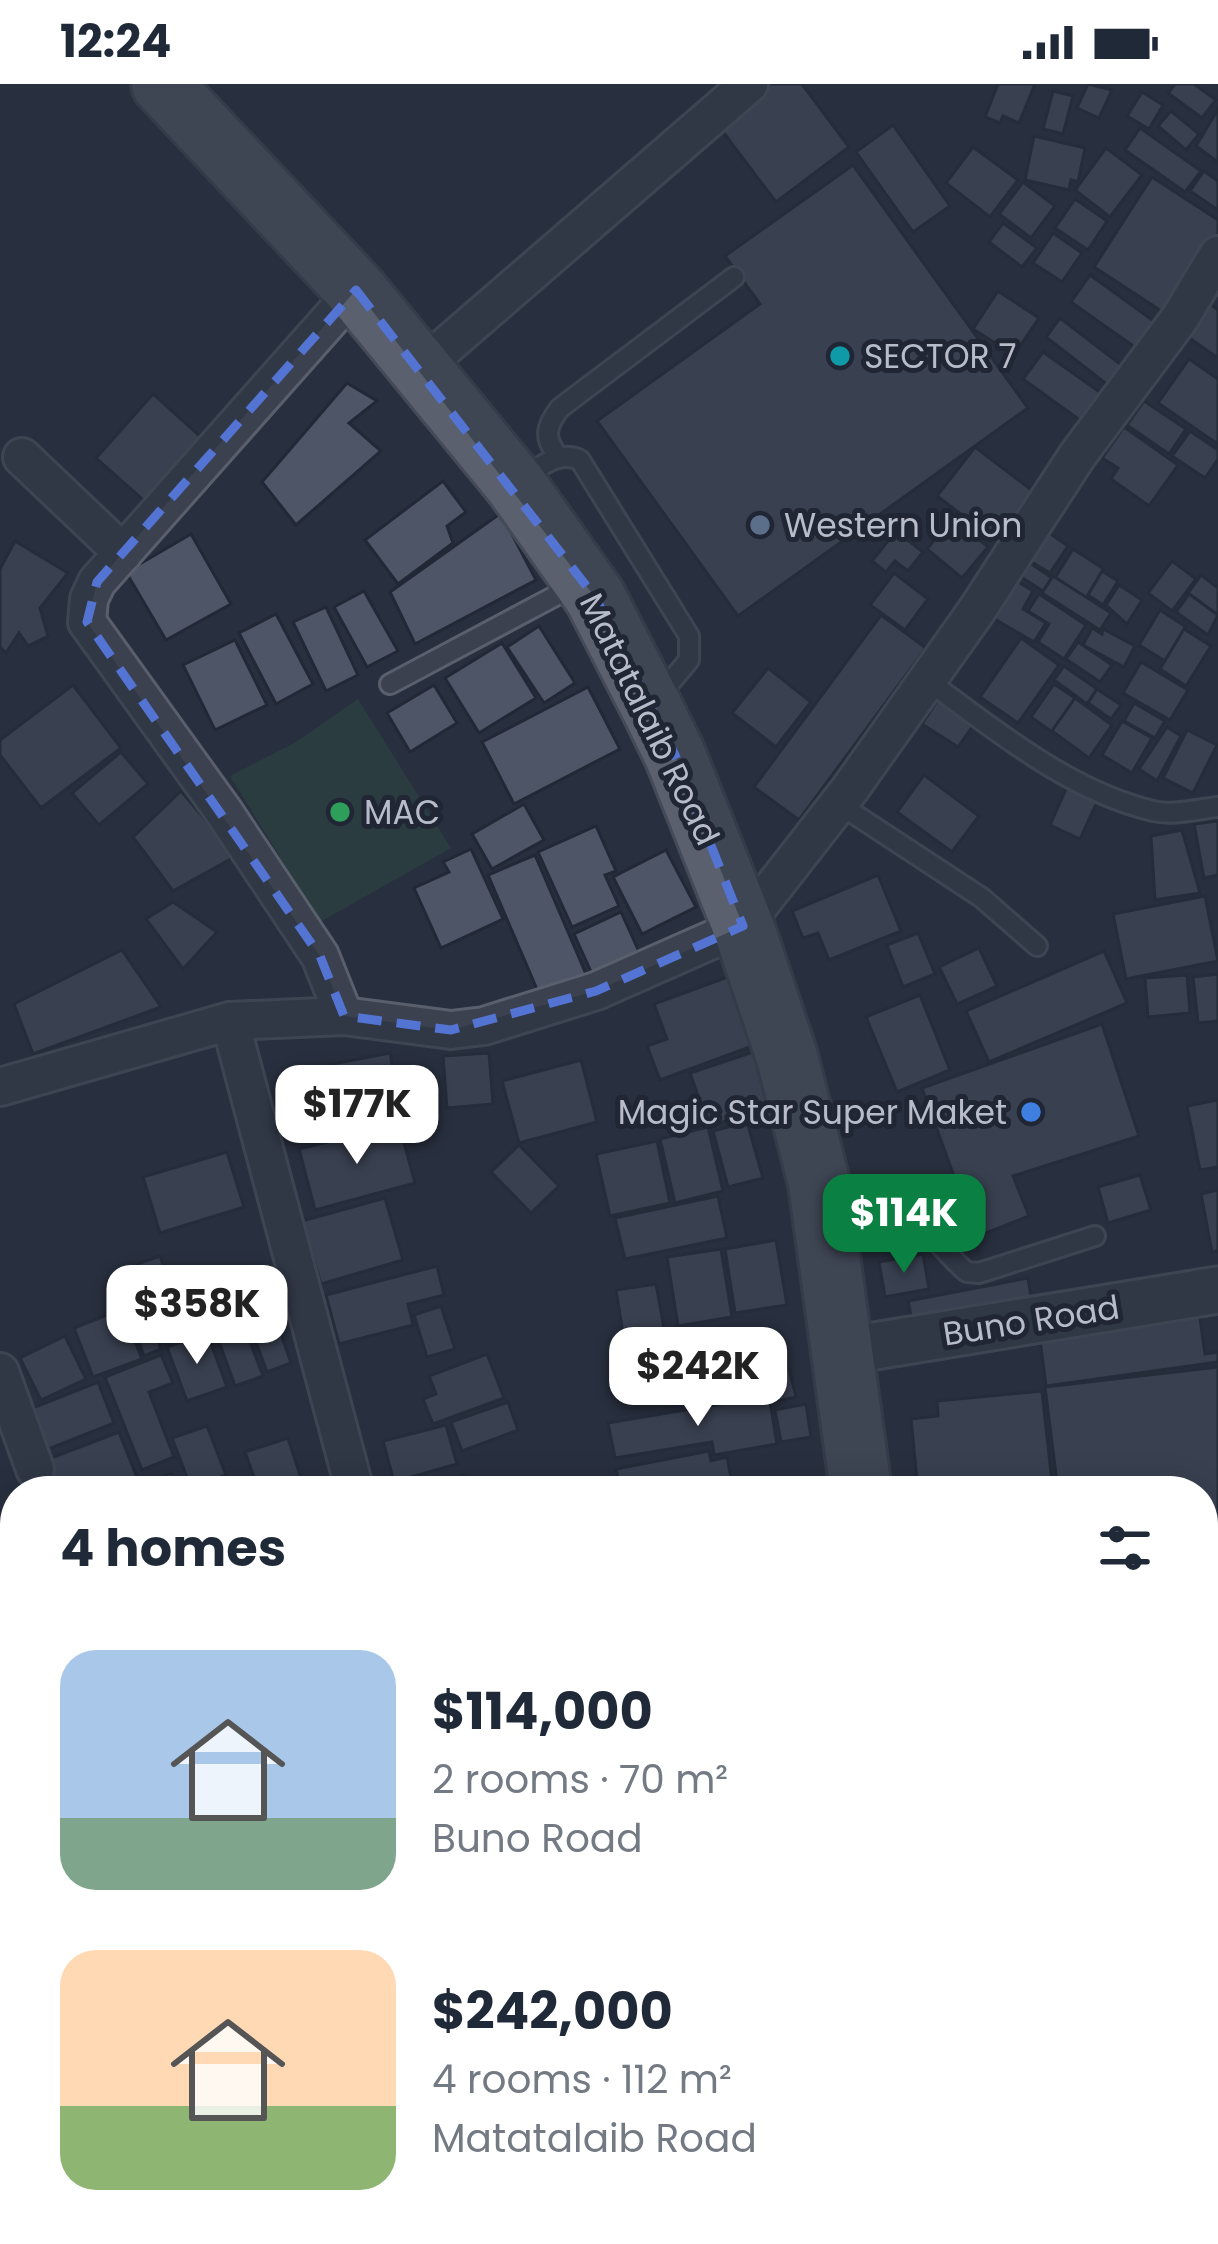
<!DOCTYPE html>
<meta charset="utf-8">
<style>
:root{--surface:#fff;--page:#f6f6f7;--text:#1f2937;--muted:#747a83;--accent:#0b8043}
body{margin:0;font-family:Poppins,sans-serif;background:var(--page);color:var(--text);height:100vh;display:flex;flex-direction:column;font-size:45px;white-space:nowrap}
*{box-sizing:border-box;margin:0}
p{font-size:39px;color:var(--muted)}
.icon{flex:none;width:66px;height:66px;fill:none;stroke:currentColor;stroke-width:2;stroke-linecap:round;stroke-linejoin:round}
.map{position:relative;flex:1;overflow:hidden}
.sheet{position:absolute;left:0px;top:1392px;width:1218px;height:768px;display:flex;flex-direction:column;background:var(--surface);border-radius:48px 48px 0 0;box-shadow:0 6px 30px #0003}
.sheet>*{flex:none}
.price{position:absolute;translate:-50% -102px;padding:0 27px;border-radius:24px;background:#fff;color:#222;font-size:39px;line-height:78px;filter:drop-shadow(0 3px 6px #0008)}
.price::after{content:'';position:absolute;left:50%;top:72px;width:36px;height:27px;margin-left:-18px;background:inherit;clip-path:polygon(0 0,100% 0,50% 100%)}
.price.on{background:var(--accent);color:#fff}
ul{padding:0;list-style:none}
li{display:flex;align-items:center;gap:36px;height:300px;padding:0 60px}
li span{display:grid;place-items:center;flex:none;width:336px;height:240px;border-radius:36px;color:#555}
li>.icon{margin-inline-start:auto}
span .icon{width:144px;height:144px;fill:#fffc;stroke-width:1}
li b{font-size:51px}
h2{display:flex;justify-content:space-between;align-items:center;height:144px;padding:0 60px;font-size:51px}
.status{display:flex;justify-content:space-between;align-items:center;height:84px;padding:0 60px;background:var(--surface);direction:ltr}
.status svg{height:33px;fill:currentColor}
.map>svg:first-child{display:block}
.green{fill:#2b3c40}
.building{fill:#4e5567;stroke:#222836;stroke-width:3}
.lines{fill:none;stroke-linecap:round;stroke-linejoin:round}
.service-casing{stroke:#595f6c;stroke-width:24}
.minor-casing{stroke:#595f6c;stroke-width:42}
.tertiary-casing{stroke:#595f6c;stroke-width:51}
.primary-casing{stroke:#454a58;stroke-width:66}
.service{stroke:#3b414e;stroke-width:18}
.minor{stroke:#3b414e;stroke-width:36}
.tertiary{stroke:#3b414e;stroke-width:45}
.primary{stroke:#5a606e;stroke-width:60}
.marked{fill:none;stroke:#5374d3;stroke-width:9;stroke-dasharray:24 15;stroke-linejoin:round}
.culture-dot{fill:#0f9aa8;stroke:#202634;stroke-width:4.5}
.service-dot{fill:#5c6f8a;stroke:#202634;stroke-width:4.5}
.leisure-dot{fill:#2e9e5b;stroke:#202634;stroke-width:4.5}
.shop-dot{fill:#3f7fe0;stroke:#202634;stroke-width:4.5}
.labels{text-anchor:middle;stroke-width:10;stroke-linejoin:round;paint-order:stroke}
.poi-label{font-size:33px;fill:#b8bcc9;stroke:#202634;text-anchor:start}
.street-label{font-size:33px;fill:#b8bcc9;stroke:#202634}
</style>
<div class="status"><b>12:24</b><svg viewBox="0 0 49 12"><path d="M0 12V9h3v3zM5 12V6h3v6zM10 12V3h3v9zM15 12V0h3v12zM26 1h20v11H26zM47 4h2v5h-2z"/></svg></div>
<div class="map">
<svg width="1218" height="2160" viewBox="0 0 1218 2160">
<rect width="100%" height="100%" fill="#282f3e"/>
<!-- green -->
<path class="green" d="M 358,615 L 451,764 L 320,838 L 230,692 L 296,658 Z"/>
<!-- building -->
<g class="building">
<path d="M 763,0 L 802,0 L 849,63 L 776,118 L 714,36 Z"/>
<path d="M 998,0 L 1035,0 L 1019,39 L 1003,32 L 1000,39 L 985,33 Z"/>
<path d="M 1088,0 L 1112,6 L 1099,34 L 1077,24 Z"/>
<path d="M 1175,0 L 1194,0 L 1216,16 L 1202,34 L 1168,9 Z"/>
<path d="M 1053,7 L 1073,12 L 1063,50 L 1043,45 Z"/>
<path d="M 1142,8 L 1163,21 L 1149,45 L 1127,32 Z"/>
<path d="M 1218,25 L 1218,78 L 1196,62 Z"/>
<path d="M 1171,27 L 1199,50 L 1186,66 L 1158,42 Z"/>
<path d="M 893,41 L 950,122 L 913,148 L 856,68 Z"/>
<path d="M 1140,44 L 1201,87 L 1185,108 L 1125,66 Z"/>
<path d="M 1034,52 L 1085,64 L 1078,98 L 1071,96 L 1069,106 L 1025,96 Z"/>
<path d="M 973,63 L 1018,96 L 990,133 L 946,99 Z"/>
<path d="M 1106,64 L 1142,91 L 1110,133 L 1075,106 Z"/>
<path d="M 853,81 L 1028,324 L 738,532 L 597,337 L 760,220 L 725,172 Z"/>
<path d="M 1204,87 L 1218,97 L 1218,126 L 1190,107 Z"/>
<path d="M 1152,93 L 1218,136 L 1218,155 L 1169,232 L 1094,183 Z"/>
<path d="M 1023,98 L 1055,122 L 1031,154 L 999,130 Z"/>
<path d="M 1075,115 L 1107,137 L 1088,166 L 1055,144 Z"/>
<path d="M 1003,139 L 1037,164 L 1022,183 L 989,158 Z"/>
<path d="M 1053,149 L 1082,169 L 1062,198 L 1033,179 Z"/>
<path d="M 1090,191 L 1162,243 L 1143,269 L 1071,218 Z"/>
<path d="M 998,207 L 1039,234 L 1014,271 L 973,245 Z"/>
<path d="M 1210,220 L 1218,226 L 1218,274 L 1188,253 Z"/>
<path d="M 1060,234 L 1128,286 L 1113,305 L 1046,253 Z"/>
<path d="M 1043,268 L 1101,309 L 1081,337 L 1023,295 Z"/>
<path d="M 1189,275 L 1218,295 L 1218,360 L 1158,319 Z"/>
<path d="M 347,299 L 377,317 L 349,339 L 381,367 L 296,441 L 262,398 Z"/>
<path d="M 153,310 L 204,356 L 148,420 L 96,374 Z"/>
<path d="M 1144,317 L 1186,345 L 1169,370 L 1127,341 Z"/>
<path d="M 1124,343 L 1178,381 L 1149,422 L 1111,395 L 1118,384 L 1102,374 Z"/>
<path d="M 1190,347 L 1218,366 L 1218,375 L 1205,394 L 1172,372 Z"/>
<path d="M 975,363 L 1038,411 L 1001,460 L 937,412 Z"/>
<path d="M 443,397 L 466,428 L 447,442 L 453,459 L 398,500 L 365,456 Z"/>
<path d="M 501,429 L 536,496 L 415,560 L 390,508 Z"/>
<path d="M 953,433 L 988,463 L 962,494 L 927,465 Z"/>
<path d="M 896,447 L 923,468 L 908,487 L 895,477 L 886,488 L 872,477 Z"/>
<path d="M 1048,448 L 1068,462 L 1050,489 L 1030,477 Z"/>
<path d="M 191,450 L 231,520 L 166,556 L 126,488 Z"/>
<path d="M 15,457 L 68,489 L 40,524 L 48,552 L 28,562 L 19,549 L 6,569 L 0,563 L 0,485 Z"/>
<path d="M 1073,465 L 1104,485 L 1086,514 L 1055,494 Z"/>
<path d="M 1172,477 L 1196,495 L 1172,527 L 1148,509 Z"/>
<path d="M 1030,479 L 1052,494 L 1043,507 L 1021,493 Z"/>
<path d="M 1102,487 L 1118,497 L 1103,521 L 1088,511 Z"/>
<path d="M 894,489 L 928,515 L 905,546 L 870,521 Z"/>
<path d="M 1201,491 L 1218,504 L 1218,531 L 1188,509 Z"/>
<path d="M 1053,492 L 1111,529 L 1100,546 L 1042,509 Z"/>
<path d="M 1015,496 L 1033,507 L 1023,525 L 1046,539 L 1034,558 L 993,534 Z"/>
<path d="M 1119,501 L 1142,516 L 1127,540 L 1106,521 Z"/>
<path d="M 364,507 L 398,567 L 367,583 L 334,523 Z"/>
<path d="M 1039,510 L 1086,541 L 1064,575 L 1038,558 L 1049,540 L 1028,527 Z"/>
<path d="M 1189,510 L 1218,531 L 1208,551 L 1176,528 Z"/>
<path d="M 326,523 L 358,591 L 326,607 L 293,538 Z"/>
<path d="M 1160,526 L 1186,543 L 1165,577 L 1139,561 Z"/>
<path d="M 276,530 L 313,600 L 276,620 L 239,549 Z"/>
<path d="M 881,531 L 926,564 L 799,736 L 754,703 Z"/>
<path d="M 539,542 L 575,599 L 544,619 L 507,563 Z"/>
<path d="M 1092,544 L 1102,550 L 1103,545 L 1135,562 L 1124,583 L 1083,561 Z"/>
<path d="M 1184,545 L 1211,562 L 1186,602 L 1160,585 Z"/>
<path d="M 1021,554 L 1059,581 L 1018,639 L 980,613 Z"/>
<path d="M 235,556 L 267,621 L 215,646 L 183,581 Z"/>
<path d="M 1078,558 L 1112,581 L 1100,598 L 1066,575 Z"/>
<path d="M 502,559 L 536,614 L 479,649 L 445,594 Z"/>
<path d="M 1141,578 L 1188,606 L 1170,636 L 1123,609 Z"/>
<path d="M 1064,582 L 1097,605 L 1087,620 L 1054,596 Z"/>
<path d="M 768,584 L 811,618 L 776,663 L 732,629 Z"/>
<path d="M 1054,600 L 1075,614 L 1052,648 L 1031,633 Z"/>
<path d="M 73,601 L 121,664 L 41,724 L 0,671 L 0,656 Z"/>
<path d="M 434,601 L 457,639 L 410,668 L 387,629 Z"/>
<path d="M 588,603 L 620,665 L 514,720 L 482,658 Z"/>
<path d="M 1097,605 L 1121,621 L 1111,635 L 1088,619 Z"/>
<path d="M 939,614 L 975,639 L 958,663 L 922,640 Z"/>
<path d="M 1075,614 L 1112,641 L 1089,674 L 1052,647 Z"/>
<path d="M 1134,619 L 1165,637 L 1155,654 L 1124,637 Z"/>
<path d="M 1122,637 L 1152,654 L 1132,689 L 1102,671 Z"/>
<path d="M 1167,643 L 1181,652 L 1157,697 L 1139,685 Z"/>
<path d="M 1187,646 L 1217,661 L 1193,709 L 1163,694 Z"/>
<path d="M 121,668 L 148,700 L 99,741 L 72,709 Z"/>
<path d="M 924,691 L 979,732 L 952,768 L 897,728 Z"/>
<path d="M 1067,703 L 1098,716 L 1080,755 L 1050,741 Z"/>
<path d="M 181,707 L 236,772 L 173,807 L 133,753 Z"/>
<path d="M 524,720 L 544,756 L 492,785 L 472,750 Z"/>
<path d="M 1218,737 L 1218,791 L 1204,794 L 1194,740 Z"/>
<path d="M 596,742 L 616,787 L 605,791 L 619,822 L 572,843 L 538,768 Z"/>
<path d="M 1182,746 L 1200,809 L 1155,816 L 1151,752 Z"/>
<path d="M 471,765 L 503,835 L 441,864 L 414,804 L 449,788 L 443,778 Z"/>
<path d="M 666,766 L 696,823 L 642,850 L 613,793 Z"/>
<path d="M 535,771 L 586,890 L 539,910 L 488,791 Z"/>
<path d="M 878,791 L 901,847 L 829,876 L 818,849 L 803,854 L 792,827 Z"/>
<path d="M 1205,812 L 1218,877 L 1126,895 L 1113,830 Z"/>
<path d="M 173,818 L 217,848 L 183,885 L 146,835 Z"/>
<path d="M 621,828 L 641,872 L 593,892 L 574,850 Z"/>
<path d="M 918,849 L 935,890 L 903,903 L 887,861 Z"/>
<path d="M 979,864 L 997,902 L 957,920 L 939,883 Z"/>
<path d="M 122,866 L 161,923 L 33,970 L 14,920 Z"/>
<path d="M 1104,867 L 1127,919 L 989,978 L 966,927 Z"/>
<path d="M 1218,890 L 1218,937 L 1198,939 L 1193,893 Z"/>
<path d="M 733,891 L 758,960 L 660,996 L 647,962 L 667,955 L 654,920 Z"/>
<path d="M 1187,891 L 1190,929 L 1148,933 L 1145,894 Z"/>
<path d="M 920,911 L 950,986 L 897,1008 L 866,933 Z"/>
<path d="M 1102,940 L 1139,1052 L 1013,1092 L 1029,1132 L 976,1153 L 922,1004 Z"/>
<path d="M 759,966 L 777,1019 L 709,1043 L 690,989 Z"/>
<path d="M 390,969 L 402,1034 L 324,1048 L 312,984 Z"/>
<path d="M 489,969 L 493,1020 L 447,1024 L 443,972 Z"/>
<path d="M 581,976 L 597,1038 L 519,1059 L 502,997 Z"/>
<path d="M 1218,1016 L 1218,1083 L 1200,1086 L 1187,1022 Z"/>
<path d="M 747,1038 L 763,1094 L 728,1103 L 713,1047 Z"/>
<path d="M 399,1040 L 415,1099 L 315,1126 L 299,1065 Z"/>
<path d="M 708,1043 L 723,1107 L 675,1119 L 660,1055 Z"/>
<path d="M 657,1057 L 670,1119 L 610,1132 L 596,1070 Z"/>
<path d="M 519,1061 L 559,1102 L 531,1129 L 491,1088 Z"/>
<path d="M 227,1068 L 244,1123 L 160,1149 L 143,1093 Z"/>
<path d="M 1140,1091 L 1151,1126 L 1108,1139 L 1098,1103 Z"/>
<path d="M 1218,1106 L 1218,1167 L 1212,1168 L 1201,1110 Z"/>
<path d="M 718,1112 L 727,1154 L 625,1175 L 615,1134 Z"/>
<path d="M 385,1114 L 403,1176 L 321,1200 L 302,1137 Z"/>
<path d="M 776,1156 L 787,1221 L 735,1229 L 725,1165 Z"/>
<path d="M 721,1165 L 732,1233 L 678,1242 L 667,1173 Z"/>
<path d="M 923,1170 L 929,1205 L 885,1213 L 879,1178 Z"/>
<path d="M 160,1172 L 172,1207 L 243,1182 L 259,1228 L 166,1260 L 137,1180 Z"/>
<path d="M 437,1182 L 444,1211 L 408,1220 L 413,1241 L 339,1260 L 326,1211 Z"/>
<path d="M 1028,1194 L 1033,1224 L 914,1247 L 908,1217 Z"/>
<path d="M 137,1197 L 161,1265 L 144,1272 L 120,1204 Z"/>
<path d="M 656,1200 L 665,1250 L 624,1256 L 616,1206 Z"/>
<path d="M 441,1222 L 455,1265 L 427,1273 L 414,1231 Z"/>
<path d="M 122,1225 L 142,1275 L 93,1293 L 74,1244 Z"/>
<path d="M 1199,1227 L 1205,1270 L 1218,1268 L 1218,1278 L 1046,1302 L 1039,1248 Z"/>
<path d="M 274,1230 L 291,1279 L 267,1288 L 249,1239 Z"/>
<path d="M 243,1239 L 263,1292 L 235,1302 L 216,1249 Z"/>
<path d="M 207,1249 L 227,1303 L 187,1317 L 167,1263 Z"/>
<path d="M 713,1249 L 727,1310 L 668,1322 L 655,1261 Z"/>
<path d="M 65,1252 L 86,1295 L 41,1316 L 20,1274 Z"/>
<path d="M 487,1270 L 504,1314 L 433,1340 L 423,1315 L 436,1310 L 429,1292 Z"/>
<path d="M 161,1271 L 173,1299 L 149,1308 L 174,1373 L 142,1386 L 105,1293 Z"/>
<path d="M 1218,1283 L 1218,1479 L 1213,1480 L 1208,1435 L 1203,1435 L 1203,1407 L 1181,1407 L 1181,1402 L 1139,1407 L 1058,1407 L 1045,1303 Z"/>
<path d="M 789,1285 L 796,1313 L 774,1318 L 767,1289 Z"/>
<path d="M 98,1298 L 114,1339 L 41,1368 L 25,1327 Z"/>
<path d="M 1042,1307 L 1053,1407 L 918,1407 L 911,1335 L 938,1332 L 937,1317 Z"/>
<path d="M 769,1312 L 777,1360 L 714,1371 L 712,1358 L 615,1374 L 608,1339 Z"/>
<path d="M 508,1318 L 518,1346 L 462,1367 L 451,1338 Z"/>
<path d="M 806,1320 L 811,1353 L 781,1358 L 775,1326 Z"/>
<path d="M 446,1341 L 457,1380 L 394,1398 L 383,1357 Z"/>
<path d="M 207,1342 L 226,1391 L 191,1404 L 172,1354 Z"/>
<path d="M 119,1348 L 138,1396 L 109,1407 L 59,1407 L 46,1376 Z"/>
<path d="M 288,1354 L 301,1394 L 259,1407 L 245,1368 Z"/>
<path d="M 709,1367 L 711,1377 L 727,1373 L 733,1404 L 621,1407 L 616,1385 Z"/>
<path d="M 171,1389 L 179,1407 L 129,1407 Z"/>
<path d="M 464,1391 L 469,1407 L 408,1407 Z"/>
<path d="M 15,1425 L 15,1486 L 0,1493 L 0,1432 Z"/>
<path d="M 1210,1481 L 1210,1486 L 1218,1485 L 1218,1533 L 1203,1534 L 1203,1482 Z"/>
<path d="M 15,1591 L 15,1672 L 0,1676 L 0,1595 Z"/>
<path d="M 15,1678 L 15,1798 L 0,1802 L 0,1682 Z"/>
<path d="M 0,1853 L 15,1890 L 15,1924 L 0,1930 Z"/>
<path d="M 15,2124 L 15,2145 L 59,2145 L 66,2160 L 0,2160 L 0,2131 Z"/>
<path d="M 68,2145 L 144,2145 L 149,2156 L 141,2160 L 75,2160 Z"/>
<path d="M 378,2145 L 444,2145 L 397,2160 L 382,2160 Z"/>
<path d="M 558,2145 L 591,2145 L 595,2160 L 512,2160 Z"/>
<path d="M 614,2145 L 705,2145 L 707,2152 L 682,2160 L 619,2160 Z"/>
<path d="M 764,2145 L 889,2145 L 890,2160 L 749,2160 L 748,2147 Z"/>
<path d="M 986,2145 L 1052,2145 L 1053,2153 L 987,2157 Z"/>
<path d="M 1085,2145 L 1161,2145 L 1162,2160 L 1087,2160 Z"/>
</g>
<g class="lines">
<!-- service casing -->
<g class="service-casing">
<g id="service">
<path d="M 558,372 C 543,354 546,342 560,324 L 734,193"/>
<path d="M 519,397 C 538,385 558,365 580,376 L 689,552 L 689,576 L 657,614"/>
<path d="M 927,596 C 995,646 1069,707 1153,727 C 1172,732 1198,725 1218,723"/>
<path d="M 390,600 L 574,502"/>
<path d="M 839,720 L 982,814 L 1037,862"/>
<path d="M 833,1157 C 865,1149 905,1127 933,1154 C 945,1165 954,1178 967,1188 L 979,1189 L 1095,1152"/>
<path d="M 1203,1592 L 1218,1590"/>
</g>
</g>
<!-- minor casing -->
<g class="minor-casing">
<g id="minor">
<path d="M 422,283 L 749,0"/>
<path d="M 22,373 L 123,469"/>
<path d="M 344,932 L 320,872 L 224,728 L 87,538 L 89,515 L 97,498 L 356,206"/>
<path d="M 230,937 L 355,1407"/>
<path d="M 0,1003 L 230,937 L 344,932 L 451,946 L 484,942 L 596,907 L 743,842 L 850,705 L 977,526 L 1077,372 L 1180,234 L 1218,171"/>
<path d="M 0,1288 L 35,1385"/>
<path d="M 0,1967 L 15,1959"/>
<path d="M 1203,1980 L 1218,1988"/>
<path d="M 1203,2077 L 1218,2088"/>
<path d="M 171,2145 L 175,2160"/>
<path d="M 482,2145 L 486,2160"/>
</g>
</g>
<!-- tertiary casing -->
<g class="tertiary-casing">
<path id="tertiary" d="M 844,1267 L 1218,1206"/>
</g>
<!-- primary casing -->
<g class="primary-casing">
<g id="primary">
<path d="M 162,0 L 356,206 L 515,400 L 595,513 L 651,622 L 675,671 L 743,842 L 787,973 L 819,1099 L 861,1407"/>
<path d="M 928,2145 L 929,2160"/>
</g>
</g>
<!-- service -->
<use href="#service" class="service"/>
<!-- minor -->
<use href="#minor" class="minor"/>
<!-- tertiary -->
<use href="#tertiary" class="tertiary"/>
<!-- primary -->
<use href="#primary" class="primary"/>
</g>
<!-- marked area -->
<path d="M0 0H1218V2160H0ZM 356,206 L 595,513 L 675,671 L 743,842 L 596,907 L 451,946 L 344,932 L 320,872 L 87,538 L 97,498 Z" fill="#282f3e" fill-opacity=".55" fill-rule="evenodd"/>
<path class="marked" d="M 356,206 L 595,513 L 675,671 L 743,842 L 596,907 L 451,946 L 344,932 L 320,872 L 87,538 L 97,498 Z"/>
<!-- markers -->
<circle class="culture-dot" cx="840" cy="272" r="12"/>
<circle class="service-dot" cx="760" cy="441" r="12"/>
<circle class="leisure-dot" cx="340" cy="728" r="12"/>
<circle class="shop-dot" cx="1031" cy="1028" r="12"/>
<g class="labels">
<!-- poi labels -->
<g class="poi-label">
<text x="864" y="284">SECTOR 7</text>
<text x="784" y="453">Western Union</text>
<text x="364" y="740">MAC</text>
<text x="1007" y="1040" text-anchor="end">Magic Star Super Maket</text>
</g>
<!-- street labels -->
<g class="street-label">
<text transform="translate(650 635) rotate(64)" y="12">Matatalaib Road</text>
<text transform="translate(1031 1236) rotate(-9)" y="12">Buno Road</text>
</g>
</g>
</svg>
<b class="price" style="left:357px;top:1083px">$177K</b>
<b class="price on" style="left:904px;top:1192px">$114K</b>
<b class="price" style="left:197px;top:1283px">$358K</b>
<b class="price" style="left:698px;top:1345px">$242K</b>
<section class="sheet">
<h2>4 homes<svg class="icon" aria-label="filters" viewBox="0 0 24 24"><path d="M4 7h16M4 17h16"/><circle cx="9" cy="7" r="2"/><circle cx="15" cy="17" r="2"/></svg></h2>
<ul>
<li><span style="background:linear-gradient(#a9c7e8 70%,#7fa58c 0)"><svg class="icon" aria-label="home" viewBox="0 0 24 24"><path d="M3 11l9-7 9 7M6 9v11h12V9"/></svg></span><div><b>$114,000</b><p>2 rooms · 70 m²</p><p>Buno Road</p></div></li>
<li><span style="background:linear-gradient(#ffd9b3 65%,#8fb573 0)"><svg class="icon" aria-label="home" viewBox="0 0 24 24"><path d="M3 11l9-7 9 7M6 9v11h12V9"/></svg></span><div><b>$242,000</b><p>4 rooms · 112 m²</p><p>Matatalaib Road</p></div></li>
</ul>
</section>
</div>
